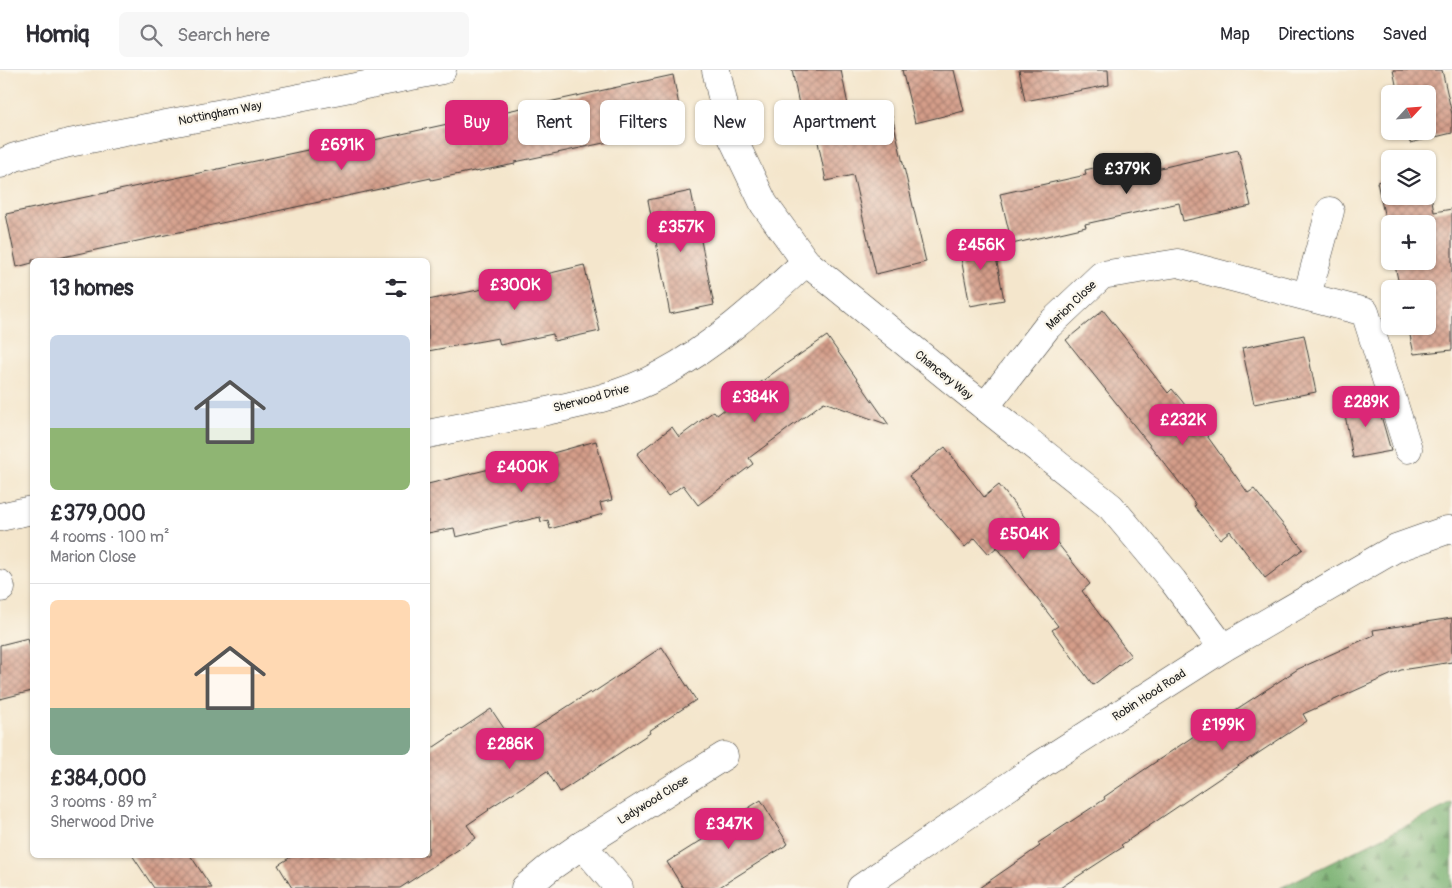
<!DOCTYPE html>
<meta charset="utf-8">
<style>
:root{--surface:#fff;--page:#f7f7f7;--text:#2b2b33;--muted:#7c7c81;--line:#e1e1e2;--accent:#db2777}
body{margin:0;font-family:Pangolin,sans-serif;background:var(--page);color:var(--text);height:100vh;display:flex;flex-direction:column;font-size:19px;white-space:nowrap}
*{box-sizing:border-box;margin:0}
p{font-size:16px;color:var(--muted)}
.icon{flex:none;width:28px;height:28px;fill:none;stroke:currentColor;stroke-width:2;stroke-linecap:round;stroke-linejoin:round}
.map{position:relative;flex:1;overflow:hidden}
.drawer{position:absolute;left:30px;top:188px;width:400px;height:600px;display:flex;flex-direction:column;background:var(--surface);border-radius:8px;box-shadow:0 1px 4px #0004}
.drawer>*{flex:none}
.banner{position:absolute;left:445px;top:30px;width:475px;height:45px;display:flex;gap:10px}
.needle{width:32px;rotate:64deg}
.fabs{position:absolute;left:1381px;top:15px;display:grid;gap:10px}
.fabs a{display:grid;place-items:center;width:55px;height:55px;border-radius:8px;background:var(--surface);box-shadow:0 1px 4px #0004;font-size:25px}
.price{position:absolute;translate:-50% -42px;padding:0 11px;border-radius:10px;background:var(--accent);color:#fff;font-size:16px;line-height:32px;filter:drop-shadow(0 1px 2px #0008)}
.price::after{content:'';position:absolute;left:50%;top:30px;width:15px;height:11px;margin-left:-8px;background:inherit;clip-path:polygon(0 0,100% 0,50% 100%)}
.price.on{background:#222;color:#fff}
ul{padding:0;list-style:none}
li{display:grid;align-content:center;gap:10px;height:265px;padding:0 20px}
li+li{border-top:1px solid var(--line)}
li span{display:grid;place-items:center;height:155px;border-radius:8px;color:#555}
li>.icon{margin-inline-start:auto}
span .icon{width:90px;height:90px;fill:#fffc;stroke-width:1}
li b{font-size:21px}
h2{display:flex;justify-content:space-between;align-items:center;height:60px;padding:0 20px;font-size:21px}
.chip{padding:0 18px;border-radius:8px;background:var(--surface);box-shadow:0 1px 4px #0004;font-size:18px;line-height:45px}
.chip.on{background:var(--accent);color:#fff}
header{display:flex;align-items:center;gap:30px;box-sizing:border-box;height:70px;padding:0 25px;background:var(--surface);border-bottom:1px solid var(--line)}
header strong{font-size:24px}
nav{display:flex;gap:28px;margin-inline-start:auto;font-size:18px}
.search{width:350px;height:45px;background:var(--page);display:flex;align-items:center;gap:12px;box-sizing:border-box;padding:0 18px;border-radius:8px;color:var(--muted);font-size:19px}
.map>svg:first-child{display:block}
.forest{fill:url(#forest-firs);stroke:#486544}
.building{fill:url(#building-cross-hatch)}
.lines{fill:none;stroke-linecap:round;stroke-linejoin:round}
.minor-casing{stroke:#3c3a36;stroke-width:29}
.minor{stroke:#fff;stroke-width:28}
.labels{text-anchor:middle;stroke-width:4.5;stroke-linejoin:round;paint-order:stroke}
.street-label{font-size:12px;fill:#1c1c1c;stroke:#fbf7ec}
</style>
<header>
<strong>Homiq</strong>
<div class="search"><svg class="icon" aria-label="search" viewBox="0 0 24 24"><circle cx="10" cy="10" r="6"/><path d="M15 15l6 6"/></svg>Search here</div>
<nav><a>Map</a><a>Directions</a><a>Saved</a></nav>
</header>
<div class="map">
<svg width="1452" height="818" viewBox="0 0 1452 818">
<defs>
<pattern id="forest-firs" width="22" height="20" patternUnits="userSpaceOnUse" patternTransform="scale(1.25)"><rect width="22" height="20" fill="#74ae6d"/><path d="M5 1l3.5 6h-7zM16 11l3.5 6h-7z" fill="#5e8d59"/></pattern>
<pattern id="building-cross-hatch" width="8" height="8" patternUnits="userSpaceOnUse" patternTransform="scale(1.25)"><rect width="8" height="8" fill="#d49d89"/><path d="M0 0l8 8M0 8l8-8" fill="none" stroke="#ab7f6f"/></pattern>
</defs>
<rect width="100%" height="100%" fill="#fbf7ec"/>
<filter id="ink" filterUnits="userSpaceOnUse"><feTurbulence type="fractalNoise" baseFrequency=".02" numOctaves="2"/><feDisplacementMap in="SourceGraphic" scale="10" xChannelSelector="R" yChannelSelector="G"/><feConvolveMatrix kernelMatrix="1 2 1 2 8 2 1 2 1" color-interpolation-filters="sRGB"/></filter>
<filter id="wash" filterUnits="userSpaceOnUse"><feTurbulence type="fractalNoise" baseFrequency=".0096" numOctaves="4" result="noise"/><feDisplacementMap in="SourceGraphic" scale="20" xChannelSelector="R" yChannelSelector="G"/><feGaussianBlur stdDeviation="1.12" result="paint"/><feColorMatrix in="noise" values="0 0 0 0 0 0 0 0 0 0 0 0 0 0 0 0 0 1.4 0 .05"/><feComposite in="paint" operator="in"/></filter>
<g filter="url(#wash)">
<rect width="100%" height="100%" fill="#f4e6cc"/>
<!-- forest -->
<path class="forest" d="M 1452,733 L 1452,818 L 1280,818 Z"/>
<g id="blocks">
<!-- building -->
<g class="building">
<path d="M 792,0 L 841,0 L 852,55 L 892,46 L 926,192 L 876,204 L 853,105 L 826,111 L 816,62 L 805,64 Z"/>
<path d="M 902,0 L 954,0 L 964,41 L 915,53 Z"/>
<path d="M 1019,0 L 1108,0 L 1109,15 L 1025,31 Z"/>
<path d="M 1393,0 L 1442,0 L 1452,44 L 1452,63 L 1410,73 L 1407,61 L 1428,61 L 1428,24 L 1398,24 Z"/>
<path d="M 673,5 L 683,56 L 515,92 L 515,94 L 475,102 L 474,101 L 431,110 L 431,108 L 49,190 L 32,190 L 32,193 L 17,197 L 6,144 L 350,71 L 351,75 Z"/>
<path d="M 1238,80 L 1251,136 L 1183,151 L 1179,133 L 1085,154 L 1086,157 L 1012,174 L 1000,124 L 1086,105 L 1085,100 L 1148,85 L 1152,100 Z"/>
<path d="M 1428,107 L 1434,142 L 1452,139 L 1452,280 L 1414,284 L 1408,256 L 1428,256 L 1428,219 L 1400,219 L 1394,191 L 1428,191 L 1428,154 L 1390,154 L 1390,171 L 1377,112 L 1390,109 L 1390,126 L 1428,126 Z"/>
<path d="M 691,121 L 714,235 L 670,244 L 648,130 Z"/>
<path d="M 992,166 L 1004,230 L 970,236 L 958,172 Z"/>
<path d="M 584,195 L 600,261 L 554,271 L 553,264 L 500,275 L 498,268 L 428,281 L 428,230 L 488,218 L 486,212 L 529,203 L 530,208 Z"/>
<path d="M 1103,240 L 1168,323 L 1172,319 L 1182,331 L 1248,423 L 1254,419 L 1303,479 L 1265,508 L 1230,461 L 1220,469 L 1194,436 L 1196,435 L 1176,408 L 1066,270 Z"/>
<path d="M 1304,265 L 1316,322 L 1254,334 L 1242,278 Z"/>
<path d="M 827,266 L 889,355 L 824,332 L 749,388 L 753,394 L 698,435 L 683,415 L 668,426 L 637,384 L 672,357 L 679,367 L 714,341 L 717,345 L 780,298 Z"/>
<path d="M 1376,328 L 1391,381 L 1353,388 L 1343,334 Z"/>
<path d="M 596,371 L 612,430 L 600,433 L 603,444 L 550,459 L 548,450 L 541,452 L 540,447 L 456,467 L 454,458 L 428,463 L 428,414 L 535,388 Z"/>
<path d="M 945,377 L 984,427 L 999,415 L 1035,460 L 1043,455 L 1090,514 L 1082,521 L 1131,586 L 1093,615 L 1052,560 L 1058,556 L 997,477 L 989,484 L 975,468 L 965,477 L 929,435 L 930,434 L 909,406 Z"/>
<path d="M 1452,548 L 1452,592 L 1401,600 L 1303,644 L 1307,651 L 1251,688 L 1251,687 L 1121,775 L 1123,777 L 1060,818 L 979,818 L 1040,776 L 1038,773 L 1105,729 L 1104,727 L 1216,651 L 1217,652 L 1298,599 L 1374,565 L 1373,560 Z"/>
<path d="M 28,568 L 32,584 L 32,621 L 0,629 L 0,575 Z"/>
<path d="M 662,577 L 696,630 L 649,661 L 650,663 L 560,722 L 547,701 L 488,739 L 489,740 L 467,755 L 476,768 L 400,818 L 292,818 L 278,795 L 294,785 L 428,785 L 428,681 L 491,639 L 513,672 L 590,622 L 591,624 Z"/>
<path d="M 761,730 L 788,774 L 718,818 L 683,818 L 667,792 L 721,758 L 720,756 Z"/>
<path d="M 132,785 L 190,785 L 212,818 L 154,818 Z"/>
</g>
</g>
</g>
<g filter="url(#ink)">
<use href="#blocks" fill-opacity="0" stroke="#3c3a36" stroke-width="1"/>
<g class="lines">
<!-- minor casing -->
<g class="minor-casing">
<g id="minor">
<path d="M 716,0 L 730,63 L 764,134 L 806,192 L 960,317 L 1111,437 L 1173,511 L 1223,578"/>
<path d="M 0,94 L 15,87 L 69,73 L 442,0"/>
<path d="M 1307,226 L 1330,141"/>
<path d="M 985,337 L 1047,257 L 1102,205 L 1178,193 L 1365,242 L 1408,379"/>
<path d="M 428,364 C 462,357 497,350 532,344 C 576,335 623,326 662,304 C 716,275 761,233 806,192"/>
<path d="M 0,447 L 32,440"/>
<path d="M 0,514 L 1,518"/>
<path d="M 582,775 L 619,818"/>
<path d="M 525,818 L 549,798 L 582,775 L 724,686"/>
<path d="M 861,818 L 1040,695 L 1223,578 L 1396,478 L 1447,460 L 1452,460"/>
</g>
</g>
<!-- minor -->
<use href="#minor" class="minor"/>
</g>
</g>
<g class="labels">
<!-- street labels -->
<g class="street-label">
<text transform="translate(220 43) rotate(-11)" y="4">Nottingham Way</text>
<text transform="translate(1071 235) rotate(-44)" y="4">Marion Close</text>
<text transform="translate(944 305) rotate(39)" y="4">Chancery Way</text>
<text transform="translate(591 328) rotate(-15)" y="4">Sherwood Drive</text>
<text transform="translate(1149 625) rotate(-33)" y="4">Robin Hood Road</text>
<text transform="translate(653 730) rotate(-32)" y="4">Ladywood Close</text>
</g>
</g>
</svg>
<div class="fabs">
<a><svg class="needle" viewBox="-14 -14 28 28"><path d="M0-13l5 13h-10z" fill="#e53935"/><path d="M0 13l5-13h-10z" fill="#7c7c81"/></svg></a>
<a><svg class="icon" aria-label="layers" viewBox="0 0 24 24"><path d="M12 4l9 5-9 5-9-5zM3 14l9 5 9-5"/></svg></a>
<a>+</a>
<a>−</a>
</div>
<b class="price" style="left:342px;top:101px">£691K</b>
<b class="price on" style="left:1127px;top:125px">£379K</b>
<b class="price" style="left:681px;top:183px">£357K</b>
<b class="price" style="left:981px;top:201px">£456K</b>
<b class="price" style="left:515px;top:241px">£300K</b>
<b class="price" style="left:755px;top:353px">£384K</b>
<b class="price" style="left:1366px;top:358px">£289K</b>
<b class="price" style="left:1183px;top:376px">£232K</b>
<b class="price" style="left:522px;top:423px">£400K</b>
<b class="price" style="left:1024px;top:490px">£504K</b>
<b class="price" style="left:1223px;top:681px">£199K</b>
<b class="price" style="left:510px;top:700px">£286K</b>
<b class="price" style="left:729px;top:780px">£347K</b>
<div class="banner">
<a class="chip on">Buy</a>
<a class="chip">Rent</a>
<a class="chip">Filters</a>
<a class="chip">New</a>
<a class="chip">Apartment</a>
</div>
<section class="drawer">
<h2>13 homes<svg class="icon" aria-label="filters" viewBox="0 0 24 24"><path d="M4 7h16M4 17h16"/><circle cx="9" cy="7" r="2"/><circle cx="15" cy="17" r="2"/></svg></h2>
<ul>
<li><span style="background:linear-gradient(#c9d6e8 60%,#8fb573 0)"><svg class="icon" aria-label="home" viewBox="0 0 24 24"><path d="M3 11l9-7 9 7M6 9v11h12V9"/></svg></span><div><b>£379,000</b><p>4 rooms · 100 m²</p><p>Marion Close</p></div></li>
<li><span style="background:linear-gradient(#ffd9b3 70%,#7fa58c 0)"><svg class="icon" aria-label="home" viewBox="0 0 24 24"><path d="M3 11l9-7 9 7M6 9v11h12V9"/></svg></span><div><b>£384,000</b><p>3 rooms · 89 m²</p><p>Sherwood Drive</p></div></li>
</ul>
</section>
</div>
